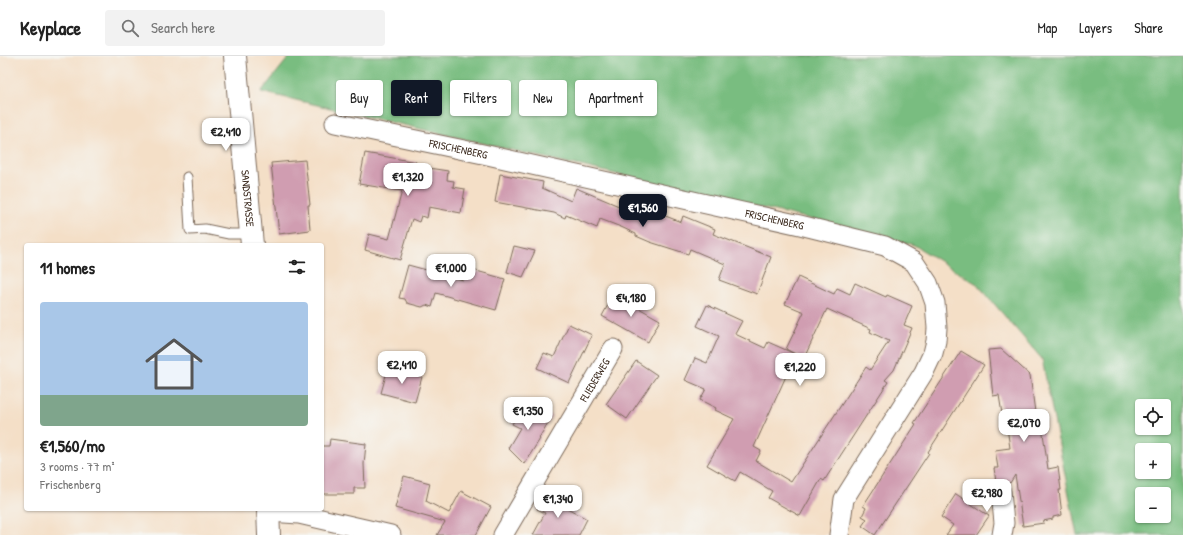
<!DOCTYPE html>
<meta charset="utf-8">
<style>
:root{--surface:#fff;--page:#f2f2f2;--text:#222;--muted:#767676;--line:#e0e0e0;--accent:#111827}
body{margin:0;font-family:"Patrick Hand",sans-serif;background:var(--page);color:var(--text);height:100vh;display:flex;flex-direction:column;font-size:15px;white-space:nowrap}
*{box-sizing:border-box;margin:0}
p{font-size:13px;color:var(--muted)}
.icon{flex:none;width:22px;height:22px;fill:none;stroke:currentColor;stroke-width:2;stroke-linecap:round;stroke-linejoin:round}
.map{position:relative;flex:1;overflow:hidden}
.panel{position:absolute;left:24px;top:187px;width:300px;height:268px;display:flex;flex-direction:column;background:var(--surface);border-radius:4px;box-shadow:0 1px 3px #0004}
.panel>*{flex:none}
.top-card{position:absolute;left:336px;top:24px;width:380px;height:36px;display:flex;gap:8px}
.tools{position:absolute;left:1135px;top:343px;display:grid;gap:8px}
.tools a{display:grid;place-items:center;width:36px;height:36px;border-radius:4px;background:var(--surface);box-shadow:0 1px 3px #0004;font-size:20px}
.price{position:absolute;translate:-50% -34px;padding:0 9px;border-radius:8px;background:#fff;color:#222;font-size:13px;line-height:26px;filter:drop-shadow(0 1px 2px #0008)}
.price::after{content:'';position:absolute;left:50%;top:24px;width:12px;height:9px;margin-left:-6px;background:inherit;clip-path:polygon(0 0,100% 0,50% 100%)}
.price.active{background:var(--accent);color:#fff}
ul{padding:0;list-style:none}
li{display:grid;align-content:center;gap:8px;height:212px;padding:0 16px}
li span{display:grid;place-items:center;height:124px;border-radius:4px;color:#555}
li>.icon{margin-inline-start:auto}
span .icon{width:72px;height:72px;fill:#fffc;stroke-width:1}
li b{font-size:17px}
h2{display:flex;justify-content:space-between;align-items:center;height:48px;padding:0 16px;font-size:17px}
.pill{padding:0 14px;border-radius:4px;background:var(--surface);box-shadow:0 1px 3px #0004;font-size:14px;line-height:36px}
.pill.active{background:var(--accent);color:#fff}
header{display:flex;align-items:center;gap:24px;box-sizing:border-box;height:56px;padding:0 20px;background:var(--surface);border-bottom:1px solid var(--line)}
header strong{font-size:19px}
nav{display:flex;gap:22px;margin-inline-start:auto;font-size:14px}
.search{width:280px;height:36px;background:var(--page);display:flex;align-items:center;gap:10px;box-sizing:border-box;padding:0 14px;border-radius:4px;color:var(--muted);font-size:15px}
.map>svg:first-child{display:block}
.forest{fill:#79bd80;stroke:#5a744f;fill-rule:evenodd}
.building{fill:#d09db1;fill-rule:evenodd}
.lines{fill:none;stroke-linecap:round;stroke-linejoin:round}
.lane-casing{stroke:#7c6959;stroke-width:11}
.street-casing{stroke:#7c6959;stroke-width:21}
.secondary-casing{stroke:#7c6959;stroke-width:24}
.lane{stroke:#fff;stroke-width:9}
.street{stroke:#fff;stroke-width:19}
.secondary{stroke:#fff;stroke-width:22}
.labels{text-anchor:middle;stroke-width:4;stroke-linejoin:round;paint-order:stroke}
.street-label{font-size:11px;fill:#3b2a1e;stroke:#f6f6f2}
</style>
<header>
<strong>Keyplace</strong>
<div class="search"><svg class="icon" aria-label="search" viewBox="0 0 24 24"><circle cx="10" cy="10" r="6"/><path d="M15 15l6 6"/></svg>Search here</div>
<nav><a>Map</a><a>Layers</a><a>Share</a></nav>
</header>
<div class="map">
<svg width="1183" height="479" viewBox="0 0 1183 479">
<rect width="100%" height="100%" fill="#f6f6f2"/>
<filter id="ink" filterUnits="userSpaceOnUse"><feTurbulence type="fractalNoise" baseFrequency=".025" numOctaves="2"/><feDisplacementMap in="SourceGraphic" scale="8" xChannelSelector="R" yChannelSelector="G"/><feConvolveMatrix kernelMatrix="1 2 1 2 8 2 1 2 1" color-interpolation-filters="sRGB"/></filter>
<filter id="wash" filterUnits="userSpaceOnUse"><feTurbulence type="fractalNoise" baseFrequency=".012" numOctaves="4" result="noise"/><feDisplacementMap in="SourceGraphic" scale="16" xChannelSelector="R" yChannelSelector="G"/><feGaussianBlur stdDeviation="0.9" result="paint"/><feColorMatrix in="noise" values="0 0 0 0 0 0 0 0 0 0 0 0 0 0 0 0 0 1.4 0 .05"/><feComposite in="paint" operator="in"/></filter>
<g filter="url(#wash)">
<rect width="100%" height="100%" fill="#f4dfc7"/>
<!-- forest -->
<path class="forest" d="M 290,0 L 1183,0 L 1183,479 L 1077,479 L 1042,303 L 977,228 L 914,189 L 849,172 L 261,36 ZM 1142,350 L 1164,350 L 1164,372 L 1142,372 ZM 1142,394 L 1164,394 L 1164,416 L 1142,416 ZM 1142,438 L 1164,438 L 1164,460 L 1142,460 Z"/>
<g id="blocks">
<!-- building -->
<g class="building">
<path d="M 365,97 L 416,106 L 416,110 L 448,115 L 447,124 L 454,125 L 453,131 L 465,133 L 461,157 L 429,151 L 427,162 L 421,160 L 419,166 L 412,163 L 400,204 L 365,194 L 369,178 L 389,183 L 402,135 L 359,128 Z"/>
<path d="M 305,104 L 310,149 L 308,149 L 310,174 L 279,178 L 271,107 Z"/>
<path d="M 500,118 L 543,126 L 542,132 L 571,145 L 576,132 L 626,153 L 629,146 L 681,166 L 683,160 L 715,173 L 713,178 L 771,201 L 757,238 L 719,224 L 725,208 L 690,193 L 688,198 L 650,186 L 636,180 L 636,178 L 621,171 L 600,163 L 597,172 L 566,159 L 565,162 L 554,157 L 495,146 Z"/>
<path d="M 514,190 L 535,195 L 523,221 L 507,216 Z"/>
<path d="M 408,209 L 463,224 L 466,212 L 505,223 L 496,254 L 436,237 L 432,251 L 426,249 L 422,251 L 407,247 L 405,243 L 399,242 Z"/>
<path d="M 798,221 L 834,238 L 837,232 L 850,238 L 855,227 L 886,241 L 887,239 L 912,250 L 904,269 L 912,272 L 894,314 L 885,324 L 888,326 L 824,425 L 821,423 L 800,460 L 768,442 L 772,435 L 740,416 L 735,425 L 707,409 L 734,363 L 715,354 L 716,352 L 700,344 L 706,333 L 685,324 L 695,302 L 707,307 L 719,280 L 697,270 L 707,249 L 742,265 L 735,278 L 765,292 L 768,286 L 795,298 L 786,293 L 804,256 L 785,248 ZM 827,253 L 871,273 L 870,276 L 889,285 L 870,314 L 866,311 L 791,426 L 756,405 L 761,395 L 754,391 L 796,298 L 804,302 Z"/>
<path d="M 614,238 L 660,264 L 648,286 L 602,260 Z"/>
<path d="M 569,268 L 592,279 L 569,327 L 537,312 L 544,297 L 554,301 Z"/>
<path d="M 1001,293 L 1030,319 L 1037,371 L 1042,370 L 1048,413 L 1058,411 L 1061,434 L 1059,434 L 1062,459 L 1053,461 L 1053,463 L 1043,465 L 1044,467 L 1023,470 L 1015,419 L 1010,427 L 1000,425 L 996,426 L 994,412 L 998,412 L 995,394 L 1010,392 L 1005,358 L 1002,358 L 999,339 L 993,340 L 988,294 Z"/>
<path d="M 961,295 L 984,309 L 928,396 L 929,397 L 875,479 L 862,470 L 867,463 L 862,460 L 866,452 L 863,450 L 916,368 L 914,367 Z"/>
<path d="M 636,305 L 657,319 L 627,363 L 606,348 Z"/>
<path d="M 388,312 L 422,321 L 415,346 L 381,337 Z"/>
<path d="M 526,345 L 552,360 L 539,382 L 540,383 L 524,408 L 508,392 L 520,372 L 512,368 Z"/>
<path d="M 330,383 L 366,388 L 364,408 L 365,432 L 354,432 L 354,438 L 322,438 L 322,390 L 329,390 Z"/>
<path d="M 404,420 L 430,427 L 426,445 L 449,457 L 461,435 L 491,451 L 476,479 L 437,479 L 445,466 L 395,452 Z"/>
<path d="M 546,437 L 561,446 L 560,448 L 587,463 L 579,479 L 533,479 L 545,457 L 537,453 Z"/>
<path d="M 956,438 L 989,460 L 976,479 L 946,479 L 953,469 L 941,461 Z"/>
</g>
</g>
</g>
<g filter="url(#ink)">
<use href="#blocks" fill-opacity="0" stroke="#7c6959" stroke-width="1"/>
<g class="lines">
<!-- lane casing -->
<g class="lane-casing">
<path id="lane" d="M 187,121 L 190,174 L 205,173 L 229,178 L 251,178"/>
</g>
<!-- street casing -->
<g class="street-casing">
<g id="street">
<path id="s1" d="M 335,67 L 483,98 L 800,169 L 885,190 L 914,206 L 928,227 L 935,247 L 937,272 L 936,285 L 933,297 L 924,316 L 844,443 L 839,479"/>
<path d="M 1001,436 L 1004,467 L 1002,479"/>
<path d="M 269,456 L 299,458 L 391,479"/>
<path id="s2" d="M 503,479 L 613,293"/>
</g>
</g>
<!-- secondary casing -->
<g class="secondary-casing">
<g id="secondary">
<path id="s3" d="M 235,0 L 252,189"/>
<path d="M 268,453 L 269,479"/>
</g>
</g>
<!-- lane -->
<use href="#lane" class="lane"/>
<!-- street -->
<use href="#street" class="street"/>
<!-- secondary -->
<use href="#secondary" class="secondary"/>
</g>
</g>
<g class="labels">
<!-- street labels -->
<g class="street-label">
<text dy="4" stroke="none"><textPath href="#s1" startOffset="126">FRISCHENBERG</textPath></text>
<text dy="4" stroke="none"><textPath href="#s3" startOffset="143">SANDSTRASSE</textPath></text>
<text dy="4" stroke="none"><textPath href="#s1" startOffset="450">FRISCHENBERG</textPath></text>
<text dy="4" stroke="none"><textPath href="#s2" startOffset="180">FLIEDERWEG</textPath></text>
</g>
</g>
</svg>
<div class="tools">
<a><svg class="icon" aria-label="locate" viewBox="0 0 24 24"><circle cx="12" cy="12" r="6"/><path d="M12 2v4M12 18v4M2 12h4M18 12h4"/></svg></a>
<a>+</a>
<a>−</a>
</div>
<b class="price" style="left:226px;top:96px">€2,410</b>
<b class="price" style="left:408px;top:141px">€1,320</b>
<b class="price active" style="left:643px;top:172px">€1,560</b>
<b class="price" style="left:451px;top:232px">€1,000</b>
<b class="price" style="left:631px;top:262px">€4,180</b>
<b class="price" style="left:402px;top:329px">€2,410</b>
<b class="price" style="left:800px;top:331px">€1,220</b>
<b class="price" style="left:528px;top:375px">€1,350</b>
<b class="price" style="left:1024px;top:387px">€2,070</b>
<b class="price" style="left:987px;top:457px">€2,980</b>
<b class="price" style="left:558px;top:463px">€1,340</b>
<div class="top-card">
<a class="pill">Buy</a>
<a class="pill active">Rent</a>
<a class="pill">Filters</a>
<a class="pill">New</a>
<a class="pill">Apartment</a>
</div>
<section class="panel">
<h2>11 homes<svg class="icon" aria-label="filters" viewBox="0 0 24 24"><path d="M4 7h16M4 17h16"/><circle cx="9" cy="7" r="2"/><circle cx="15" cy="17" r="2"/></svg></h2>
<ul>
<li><span style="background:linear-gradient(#a9c7e8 75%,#7fa58c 0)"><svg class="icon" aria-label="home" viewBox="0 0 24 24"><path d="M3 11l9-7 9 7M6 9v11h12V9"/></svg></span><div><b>€1,560/mo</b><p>3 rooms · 77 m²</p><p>Frischenberg</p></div></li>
</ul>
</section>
</div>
